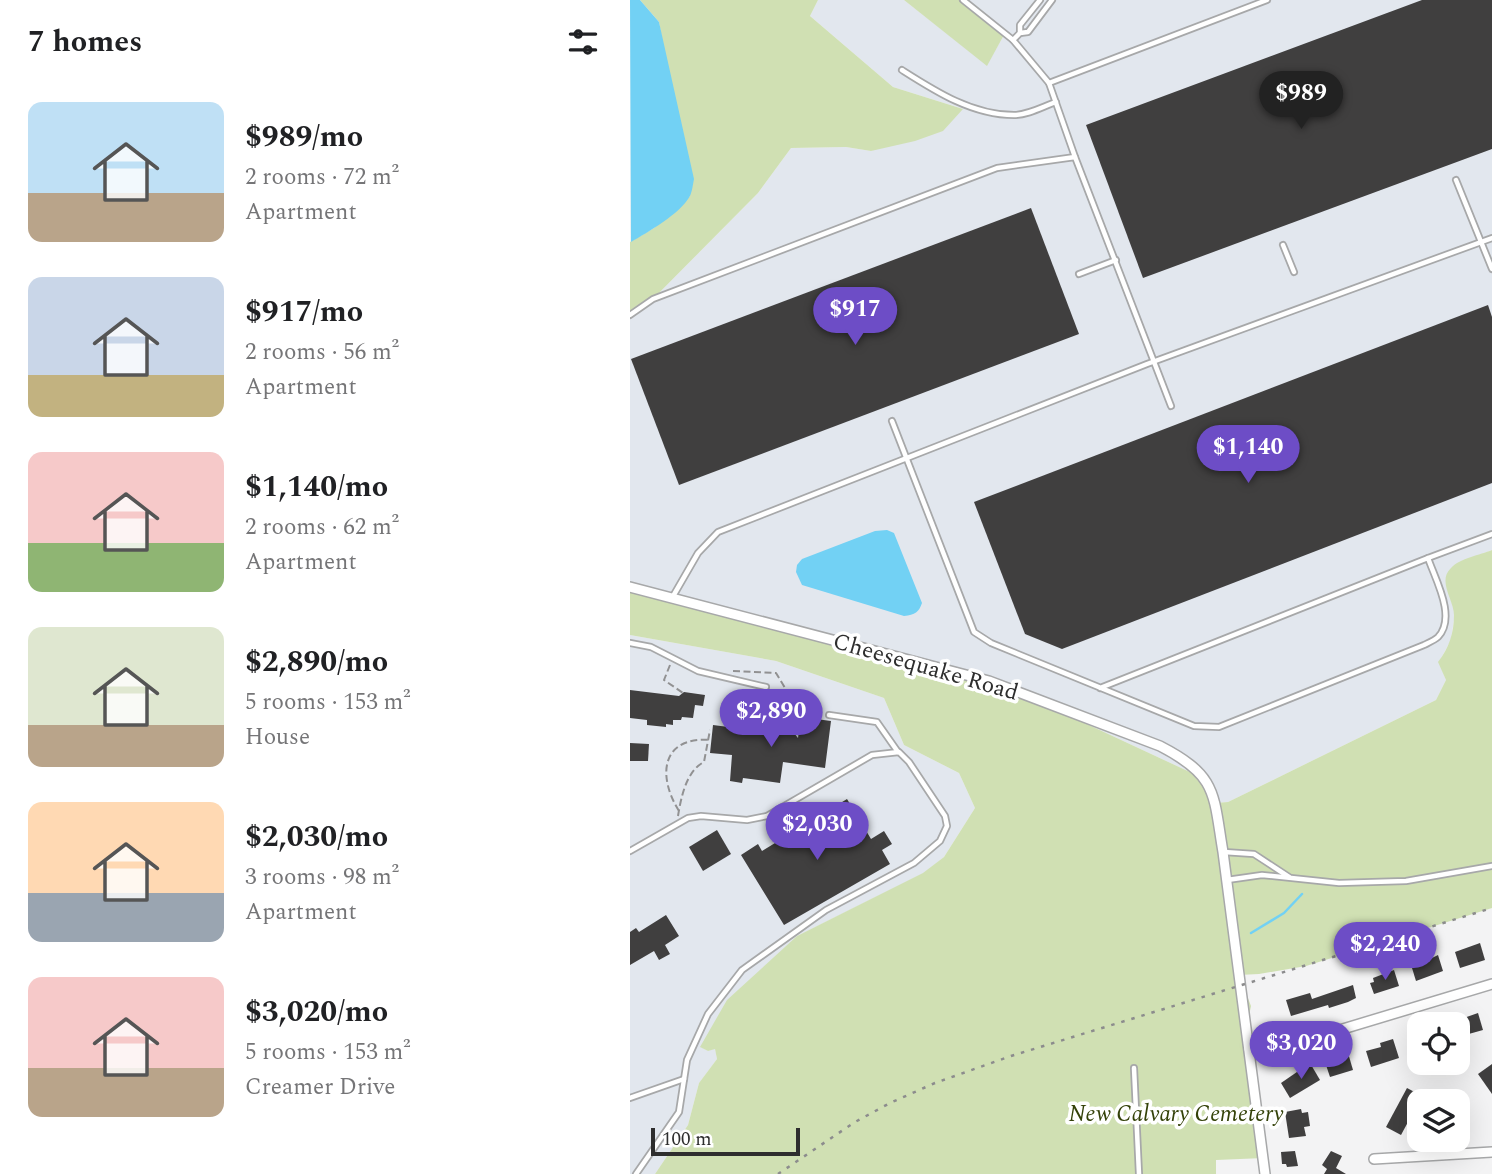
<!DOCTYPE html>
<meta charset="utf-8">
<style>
:root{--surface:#fff;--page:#f2f2f2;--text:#202124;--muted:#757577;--accent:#6d4dc6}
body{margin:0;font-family:Spectral,serif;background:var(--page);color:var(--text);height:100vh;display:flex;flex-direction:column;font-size:26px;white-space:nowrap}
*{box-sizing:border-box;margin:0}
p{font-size:23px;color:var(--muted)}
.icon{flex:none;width:38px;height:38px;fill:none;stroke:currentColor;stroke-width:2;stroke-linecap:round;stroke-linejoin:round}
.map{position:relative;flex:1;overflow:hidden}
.panel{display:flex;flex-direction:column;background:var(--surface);width:630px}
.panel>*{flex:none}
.buttons{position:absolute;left:777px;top:1012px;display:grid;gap:14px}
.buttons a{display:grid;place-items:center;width:63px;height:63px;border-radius:14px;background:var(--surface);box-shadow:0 7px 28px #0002;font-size:35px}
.scale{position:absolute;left:21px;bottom:18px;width:149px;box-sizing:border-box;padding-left:7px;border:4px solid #2e2e2e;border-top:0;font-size:19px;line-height:24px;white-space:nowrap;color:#2e2e2e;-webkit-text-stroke:5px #fff;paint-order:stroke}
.price{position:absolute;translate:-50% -60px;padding:0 16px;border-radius:24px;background:var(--accent);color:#fff;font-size:23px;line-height:46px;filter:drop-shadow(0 2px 4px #0008)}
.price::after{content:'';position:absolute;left:50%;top:42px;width:21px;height:16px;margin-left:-10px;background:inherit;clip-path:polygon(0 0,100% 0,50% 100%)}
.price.current{background:#222;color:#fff}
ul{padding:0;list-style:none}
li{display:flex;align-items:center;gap:21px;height:175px;padding:0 28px}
li span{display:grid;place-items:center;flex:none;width:196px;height:140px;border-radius:14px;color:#555}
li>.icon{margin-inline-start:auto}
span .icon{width:84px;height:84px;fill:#fffc;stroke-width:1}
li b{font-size:30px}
h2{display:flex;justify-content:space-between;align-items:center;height:84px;padding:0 28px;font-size:30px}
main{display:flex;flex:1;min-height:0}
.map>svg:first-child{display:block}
.built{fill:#e2e7ee}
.green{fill:#d0e0b3}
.water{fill:#72d1f4}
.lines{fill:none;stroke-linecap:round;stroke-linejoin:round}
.stream{stroke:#72d1f4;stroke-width:2.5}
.building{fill:#403f3f}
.service-casing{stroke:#a7a8a9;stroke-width:8}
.minor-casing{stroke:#a7a8a9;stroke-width:12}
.path{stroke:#919192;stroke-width:2;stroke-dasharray:7 3.5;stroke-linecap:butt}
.service{stroke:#fff;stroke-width:4.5}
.minor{stroke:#fff;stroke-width:9}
.rail{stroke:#8c8c8d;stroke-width:2.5;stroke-dasharray:3.5 7;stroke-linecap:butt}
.labels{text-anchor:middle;stroke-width:7;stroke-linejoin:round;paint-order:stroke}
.street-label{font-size:23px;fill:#2e2e2e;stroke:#fff}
.park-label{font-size:23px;font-style:italic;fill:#344209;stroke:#fff}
</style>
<main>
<section class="panel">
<h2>7 homes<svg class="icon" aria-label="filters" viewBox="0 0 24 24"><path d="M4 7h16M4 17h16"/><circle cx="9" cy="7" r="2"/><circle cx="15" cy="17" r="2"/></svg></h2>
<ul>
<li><span style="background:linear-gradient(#bfe0f5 65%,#b9a48a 0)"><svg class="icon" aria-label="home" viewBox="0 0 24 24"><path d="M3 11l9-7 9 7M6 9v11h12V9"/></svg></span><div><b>$989/mo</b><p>2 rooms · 72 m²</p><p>Apartment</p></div></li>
<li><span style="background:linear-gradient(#c9d6e8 70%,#c2b280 0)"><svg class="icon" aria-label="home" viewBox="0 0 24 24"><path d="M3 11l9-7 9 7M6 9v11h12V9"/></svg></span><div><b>$917/mo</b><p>2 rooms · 56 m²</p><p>Apartment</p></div></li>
<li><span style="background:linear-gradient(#f6c9c9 65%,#8fb573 0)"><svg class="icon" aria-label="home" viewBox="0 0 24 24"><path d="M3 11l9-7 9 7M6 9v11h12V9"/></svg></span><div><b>$1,140/mo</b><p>2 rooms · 62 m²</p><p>Apartment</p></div></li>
<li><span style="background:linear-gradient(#dfe7d0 70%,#b9a48a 0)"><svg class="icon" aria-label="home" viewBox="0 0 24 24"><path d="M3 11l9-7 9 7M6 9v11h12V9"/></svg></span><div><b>$2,890/mo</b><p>5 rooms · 153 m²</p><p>House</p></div></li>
<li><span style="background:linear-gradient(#ffd9b3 65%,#9aa5b1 0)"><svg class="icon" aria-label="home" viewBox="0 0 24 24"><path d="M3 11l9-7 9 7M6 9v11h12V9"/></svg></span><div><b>$2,030/mo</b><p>3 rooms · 98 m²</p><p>Apartment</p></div></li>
<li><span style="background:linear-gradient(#f6c9c9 65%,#b9a48a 0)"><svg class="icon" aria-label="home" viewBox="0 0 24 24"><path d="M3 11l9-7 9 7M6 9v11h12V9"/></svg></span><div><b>$3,020/mo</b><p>5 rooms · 153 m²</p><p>Creamer Drive</p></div></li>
</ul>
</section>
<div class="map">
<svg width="862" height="1174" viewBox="0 0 862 1174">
<rect width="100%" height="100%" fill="#f3f3f4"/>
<!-- built -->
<g class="built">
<path d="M 188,0 L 274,0 L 357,65 L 375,33 L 333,0 L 862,0 L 862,550 L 827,564 L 824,620 L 821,640 L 809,662 L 816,680 L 806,700 L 598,802 L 584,803 L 577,780 L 446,719 L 369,688 L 0,587 L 0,315 L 23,299 L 128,193 L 161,148 L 216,147 L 241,151 L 333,109 L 263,87 L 180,16 Z"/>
<path d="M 0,635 L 146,661 L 254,698 L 274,745 L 329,773 L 345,808 L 314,857 L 293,874 L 167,936 L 71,1047 L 78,1051 L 85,1048 L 87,1059 L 69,1083 L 58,1125 L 25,1174 L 0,1174 Z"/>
</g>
<!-- green -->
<g class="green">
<path d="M 10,0 L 188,0 L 180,16 L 263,87 L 333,109 L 313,131 L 285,141 L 241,151 L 216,147 L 161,148 L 128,193 L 23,299 L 0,316 L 0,242 L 24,228 L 60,196 L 29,22 Z"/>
<path d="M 274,0 L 333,0 L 375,33 L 357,66 Z"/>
<path d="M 862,550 L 862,908 L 676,966 L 629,974 L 609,975 L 621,1006 L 616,1030 L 634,1158 L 586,1160 L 586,1174 L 25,1174 L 58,1125 L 69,1083 L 87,1059 L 85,1049 L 78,1051 L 70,1047 L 97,1000 L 167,936 L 293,873 L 314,857 L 345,808 L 329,773 L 274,745 L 254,698 L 146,661 L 0,635 L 0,587 L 369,688 L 446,719 L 577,780 L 585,803 L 598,802 L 806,700 L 816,680 L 808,662 C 819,648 824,633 824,615 C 824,600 807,581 821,568 C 830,558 850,555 862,550 Z"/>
</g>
<!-- water -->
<g class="water">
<path d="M 0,0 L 10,0 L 29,22 L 64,179 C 63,184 62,192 60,196 C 50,214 18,232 1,242 Z"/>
<path d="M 257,530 L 264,533 L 292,603 C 289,612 285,615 274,616 L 172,585 L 166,572 L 167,565 L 172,559 L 245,531 Z"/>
</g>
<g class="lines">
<!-- stream -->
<path class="stream" d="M 621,933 L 654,913 L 672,894"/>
</g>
<!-- building -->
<g class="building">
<path d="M 792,0 L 862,0 L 862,149 L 513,278 L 456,125 Z"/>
<path d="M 401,208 L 449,334 L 49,485 L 1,359 Z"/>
<path d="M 858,305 L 862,317 L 862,483 L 432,649 L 395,634 L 344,502 Z"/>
<path d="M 0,690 L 49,696 L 54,692 L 75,695 L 73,706 L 65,705 L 63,718 L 52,717 L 51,720 L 43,720 L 43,725 L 36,724 L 36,727 L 17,725 L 17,720 L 0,718 Z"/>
<path d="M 171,717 L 201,721 L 195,768 L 153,762 L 150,783 L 113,778 L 112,783 L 100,781 L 102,755 L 80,753 L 83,725 L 106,728 L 107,723 L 131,726 L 130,731 L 141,732 L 153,733 L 159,727 L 168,738 Z"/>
<path d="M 0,743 L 19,744 L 18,761 L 0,761 Z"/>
<path d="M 217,799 L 241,839 L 254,831 L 262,844 L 252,850 L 260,864 L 154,925 L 111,855 L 128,844 L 132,851 Z"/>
<path d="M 87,830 L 101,854 L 73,871 L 59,847 Z"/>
<path d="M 36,915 L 49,936 L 35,945 L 40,954 L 29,960 L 24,951 L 0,965 L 0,932 L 6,928 L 9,932 Z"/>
<path d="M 850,943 L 855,960 L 830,968 L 825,952 Z"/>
<path d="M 808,955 L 813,971 L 786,981 L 782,968 Z"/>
<path d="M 764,970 L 769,986 L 744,994 L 740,983 L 744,982 L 743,978 Z"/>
<path d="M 723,985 L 726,998 L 718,1002 L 699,1008 L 698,1005 L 661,1016 L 656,1000 L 680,993 L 682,999 Z"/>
<path d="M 848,1013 L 853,1030 L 828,1037 L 828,1020 Z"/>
<path d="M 763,1039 L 769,1058 L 741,1067 L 736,1051 L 751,1047 L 750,1043 Z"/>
<path d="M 718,1053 L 723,1070 L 700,1077 L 695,1062 Z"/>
<path d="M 680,1063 L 690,1080 L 660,1098 L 651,1083 Z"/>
<path d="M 862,1064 L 862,1094 L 848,1074 Z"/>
<path d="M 777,1088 L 792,1096 L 771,1135 L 756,1127 Z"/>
<path d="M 671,1109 L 672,1113 L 678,1112 L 680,1126 L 674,1127 L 676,1136 L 659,1138 L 655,1112 Z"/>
<path d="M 665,1151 L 668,1166 L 657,1167 L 656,1164 L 652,1164 L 651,1152 Z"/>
<path d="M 701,1151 L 712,1156 L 706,1168 L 716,1174 L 694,1174 L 697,1169 L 692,1165 Z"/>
</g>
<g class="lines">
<!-- service casing -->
<g class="service-casing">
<g id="service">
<path d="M 390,33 L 390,25 L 410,0"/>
<path d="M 383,40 L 390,33 L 398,32 L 422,0"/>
<path d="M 272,70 C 305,91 342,115 384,115 C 398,115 412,107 426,102"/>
<path d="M 419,83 L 637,0"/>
<path d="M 445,157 L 541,406"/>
<path d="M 826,180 L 862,269"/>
<path d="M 653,245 L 664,272"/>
<path d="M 449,274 L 486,260"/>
<path d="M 0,315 L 23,299 L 367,168 L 445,157 L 419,83 L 383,40 L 333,0"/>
<path d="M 262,421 L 344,632 L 361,643 L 564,726 L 589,727 L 794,645 C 798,643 805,640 808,637 C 827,617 805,579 798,558 L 470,688"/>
<path d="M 798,558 L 862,534"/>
<path d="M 42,598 L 68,553 L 88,532 L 517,364 L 862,238"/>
<path d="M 0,643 L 21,647 L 68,671 L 136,687"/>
<path d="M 199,715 L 247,722 L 268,752"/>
<path d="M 0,851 L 58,818 L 71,816 L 117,820 L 137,816 L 242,755 L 269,752 L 279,762 L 315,816 L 317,826 L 310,841 L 284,863 L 196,910 L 112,970 L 78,1014 L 57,1060 L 49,1112 L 6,1174"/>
<path d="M 594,852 L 624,854 L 659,877"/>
<path d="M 597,880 L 632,875 L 709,883 L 776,881 L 862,866"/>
<path d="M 504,1068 L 509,1174"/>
<path d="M 0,1098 L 54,1079"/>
</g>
</g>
<!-- minor casing -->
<g class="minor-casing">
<g id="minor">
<path d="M 0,587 L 359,681 L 530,746 C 588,776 583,793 593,852 L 635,1174"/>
<path d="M 619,1049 L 673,1041 L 862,984"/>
<path d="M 744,1159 L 862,1152"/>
</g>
</g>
<!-- path -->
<g class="path">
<path d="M 40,665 L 34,680 L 53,693"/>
<path d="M 103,671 L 146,673 L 161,698 L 143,712 L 157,730"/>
<path d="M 49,811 C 27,776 31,736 81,740"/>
<path d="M 48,816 C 51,798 56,771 74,762 L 80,730"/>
</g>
<!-- service -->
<use href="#service" class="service"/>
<!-- minor -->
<use href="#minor" class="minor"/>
<!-- rail -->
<path class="rail" d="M 148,1174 L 225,1122 L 260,1103 L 305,1083 L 381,1056 L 862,908"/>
</g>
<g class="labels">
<!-- street labels -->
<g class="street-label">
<text transform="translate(296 666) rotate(16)" y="8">Cheesequake Road</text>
</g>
<!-- park labels -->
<g class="park-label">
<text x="546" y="1121">New Calvary Cemetery</text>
</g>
</g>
</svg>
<div class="buttons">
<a><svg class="icon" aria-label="locate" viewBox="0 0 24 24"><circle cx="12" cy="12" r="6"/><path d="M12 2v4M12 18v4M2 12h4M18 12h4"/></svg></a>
<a><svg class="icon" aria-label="layers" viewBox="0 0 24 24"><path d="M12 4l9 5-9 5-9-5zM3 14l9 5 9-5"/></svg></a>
</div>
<div class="scale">100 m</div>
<b class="price current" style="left:671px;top:131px">$989</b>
<b class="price" style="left:225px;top:347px">$917</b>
<b class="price" style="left:618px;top:485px">$1,140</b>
<b class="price" style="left:141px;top:749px">$2,890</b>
<b class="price" style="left:187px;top:862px">$2,030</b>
<b class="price" style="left:755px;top:982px">$2,240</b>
<b class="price" style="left:671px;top:1081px">$3,020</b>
</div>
</main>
